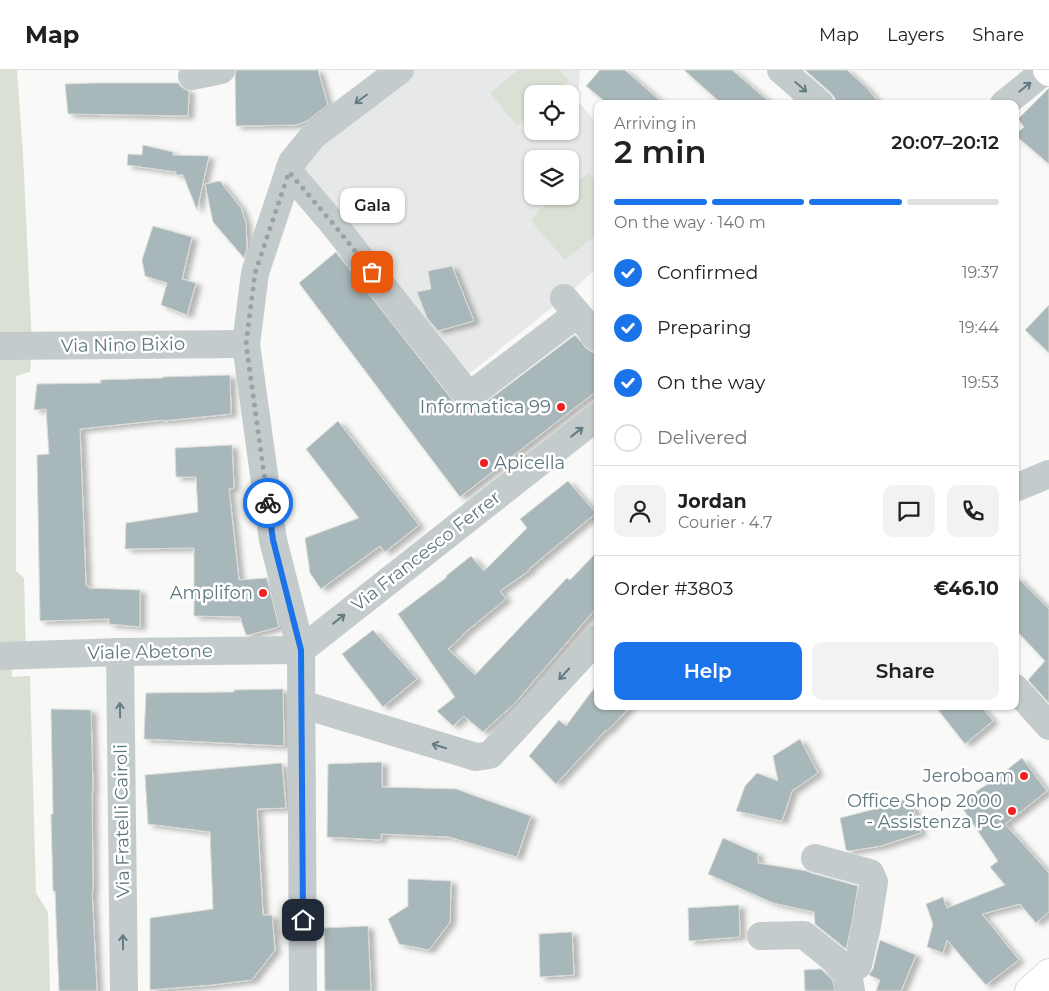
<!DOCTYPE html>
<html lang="en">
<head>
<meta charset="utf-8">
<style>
	:root { --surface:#fff; --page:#f2f2f2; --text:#202124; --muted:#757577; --line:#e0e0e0; --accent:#1a73e8 }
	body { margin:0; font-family:Montserrat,sans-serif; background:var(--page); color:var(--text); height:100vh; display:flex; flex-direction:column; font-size:19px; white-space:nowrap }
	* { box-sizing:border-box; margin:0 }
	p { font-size:16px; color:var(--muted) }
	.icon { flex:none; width:28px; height:28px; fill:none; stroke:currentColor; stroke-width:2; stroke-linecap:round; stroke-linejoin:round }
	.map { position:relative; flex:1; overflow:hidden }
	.panel { position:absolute; left:594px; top:30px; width:425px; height:610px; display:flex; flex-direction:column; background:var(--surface); border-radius:10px; box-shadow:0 1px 4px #0004 }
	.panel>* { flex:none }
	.buttons { position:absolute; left:524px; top:15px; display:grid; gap:10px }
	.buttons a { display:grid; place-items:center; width:55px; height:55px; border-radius:10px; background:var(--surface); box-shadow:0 1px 4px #0004; font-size:25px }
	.pin { position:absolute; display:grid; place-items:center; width:42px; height:42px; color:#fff; margin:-21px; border-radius:10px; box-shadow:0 2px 8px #0006 }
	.courier { position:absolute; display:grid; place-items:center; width:50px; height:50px; margin:-25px; border:4px solid #1a73e8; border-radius:50%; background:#fff; color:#222; box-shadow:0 1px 6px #0007 }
	.bubble { position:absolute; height:35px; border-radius:10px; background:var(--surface); box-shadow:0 1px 4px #0004; font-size:16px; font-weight:600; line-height:35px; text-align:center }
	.headline em { font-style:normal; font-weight:600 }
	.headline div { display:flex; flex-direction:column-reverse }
	.headline { display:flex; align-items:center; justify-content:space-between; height:85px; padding:0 20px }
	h1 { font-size:32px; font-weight:600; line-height:38px }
	.bar { display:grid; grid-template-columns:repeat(4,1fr); gap:8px 5px; align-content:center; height:60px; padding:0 20px }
	.bar i { height:6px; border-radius:4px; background:var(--line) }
	.bar .active { background:var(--accent) }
	.bar p { grid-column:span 4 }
	.line { display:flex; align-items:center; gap:12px; padding:0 20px; border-top:1px solid var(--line) }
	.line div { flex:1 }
	.round { display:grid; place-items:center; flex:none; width:52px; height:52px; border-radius:10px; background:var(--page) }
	ol { padding:0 20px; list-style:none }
	li { display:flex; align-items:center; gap:15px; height:55px }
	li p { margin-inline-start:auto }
	li .icon { padding:5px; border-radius:50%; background:var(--accent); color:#fff; stroke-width:4 }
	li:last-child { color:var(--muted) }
	li i { width:28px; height:28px; border:2px solid var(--line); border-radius:50% }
	.button { display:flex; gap:10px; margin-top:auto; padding:10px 20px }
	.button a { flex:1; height:58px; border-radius:10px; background:var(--accent); color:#fff; font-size:20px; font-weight:600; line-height:58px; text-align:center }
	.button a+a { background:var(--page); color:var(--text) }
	header { display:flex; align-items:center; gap:30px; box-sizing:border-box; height:70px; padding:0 25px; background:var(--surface); border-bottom:1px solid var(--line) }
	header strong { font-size:24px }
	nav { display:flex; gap:28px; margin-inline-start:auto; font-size:18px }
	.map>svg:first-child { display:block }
	.built { fill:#e7e9e8; fill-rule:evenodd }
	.green { fill:#dbe0d5 }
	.building { fill:#a8b7b9; stroke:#dbdbd9; filter:url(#shadow) }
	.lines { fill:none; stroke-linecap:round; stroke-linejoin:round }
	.major-casing { stroke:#b5bdbf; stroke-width:29 }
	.minor { stroke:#c4cbcd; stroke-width:28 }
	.major { stroke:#fff; stroke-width:28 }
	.oneway { stroke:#637c82 }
	.done { stroke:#94a5a8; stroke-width:5; stroke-dasharray:0 9 }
	.route { stroke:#1a73e8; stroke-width:6 }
	.poi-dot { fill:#f21e1f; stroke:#fff; stroke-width:2 }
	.labels { text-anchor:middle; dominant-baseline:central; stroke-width:5; stroke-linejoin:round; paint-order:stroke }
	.street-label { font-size:18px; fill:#5e787e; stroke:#fff }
	.poi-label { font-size:18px; fill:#5e787e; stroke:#fff; text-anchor:end }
</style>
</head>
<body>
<header>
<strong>Map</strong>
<nav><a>Map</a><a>Layers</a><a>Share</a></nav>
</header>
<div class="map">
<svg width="1049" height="921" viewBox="0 0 1049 921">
	<defs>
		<filter id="shadow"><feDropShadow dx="5.5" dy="3" stdDeviation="2.5" flood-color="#0004"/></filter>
	</defs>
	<rect width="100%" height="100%" fill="#f9f9f7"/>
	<path class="built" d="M400 0H580L578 31 597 54V198L564 228 465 307 292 92ZM532 24H570V61H532ZM532 89H570V126H532Z"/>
	<g class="green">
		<path d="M0 0H17L23 83 32 276 30 302 16 306V501L24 508 26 585 11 586 12 607 30 606 36 823 48 842 50 921H0Z"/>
		<path d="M518 0H560L569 11 555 24H532V42L517 56 490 23Z"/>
		<path d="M589 103 597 113V164L565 190 531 151 539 140 558 126H570V117Z"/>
	</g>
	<g class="building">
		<path d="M236 0H318L328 35 307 51 296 55 236 56 235 6Z"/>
		<path d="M600 0H625L664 34H608L586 16Z"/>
		<path d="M684 0H732L772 34H722Z"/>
		<path d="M805 0H847L867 18 880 34H836L835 28 830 22Z"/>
		<path d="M94 13H178L181 17 189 21 188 46 68 44 65 14Z"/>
		<path d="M1049 18V94L1015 65 1024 57 1018 49Z"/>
		<path d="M143 75 173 82V85L209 86 197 140 183 105H176V102L127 95 128 84 142 85Z"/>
		<path d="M220 111 241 138 246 153 247 179 244 188 213 152 205 114Z"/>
		<path d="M153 156 192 167 182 209 196 213 187 245 161 235 167 213 145 206 142 190Z"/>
		<path d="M336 182 457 336 465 341 468 344 478 338 575 265 586 278 592 282 598 283V320L460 427 299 213Z"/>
		<path d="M452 196 474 251 438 261 427 248 417 222 431 219 428 201Z"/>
		<path d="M1049 235V283L1025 260Z"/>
		<path d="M230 305 231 344 163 351V350L80 359 86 516H89V518L140 520V557L109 554V549L40 551 37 385 49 384 46 339 34 340 37 314 101 313 100 310 163 308V307Z"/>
		<path d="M338 351 419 455 385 482 380 476 321 519 310 503 305 468 359 448 306 379Z"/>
		<path d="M232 375 234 418 229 419 239 510 267 508 279 557 249 565H246L240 547 194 546V478L125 479 126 453 198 442 196 407H176L175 378Z"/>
		<path d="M568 411 596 443 529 499 530 500 500 521 506 529 462 565 463 566 448 579 475 605 567 508 570 510 598 481V536L515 633 483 662 464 646 453 656 437 641 455 627 398 544 447 507 446 506 471 486 484 501 527 458 520 449Z"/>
		<path d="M1015 505 1049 539V633L1028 610 1045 591 1015 559Z"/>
		<path d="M373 560 417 609 383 637 342 584Z"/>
		<path d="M598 613V636H631L607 661 606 660 556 714 529 686 559 650 566 656Z"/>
		<path d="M283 619 284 676 144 669 146 623 234 622V620Z"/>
		<path d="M935 636H981L993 651 965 674Z"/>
		<path d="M51 639 91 640 93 721H92L93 820H92L97 921H59L55 821H53L51 744H53Z"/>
		<path d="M800 669 818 703 792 721 782 751 736 741 745 716 757 703 778 711 773 686Z"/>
		<path d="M1022 688 1047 721 1005 754 1049 803V842L1036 853 1020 834 982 844 1019 890 986 915 947 870 943 883 927 877 933 854 926 834 943 827 947 838 1005 815 990 797 998 791 959 733 995 709Z"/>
		<path d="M382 692V717L456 719 531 746 517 787 449 767 381 764V770L327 767 328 694Z"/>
		<path d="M282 693 286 738 257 739 263 845H272L275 880 252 910 212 915 150 920V848L213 839 210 762 148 754 145 705Z"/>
		<path d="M910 728 921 763 881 776 850 781 846 780 840 748 875 739Z"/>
		<path d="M723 768 759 784 757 787 758 788V793L807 801 811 803 858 816 852 853 846 879 815 854 814 842 773 833 708 804Z"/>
		<path d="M408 809 451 811 450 852 429 880 399 874 388 849 408 836Z"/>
		<path d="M739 835 740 867 689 871 688 838Z"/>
		<path d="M368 856 371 921H325L324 858Z"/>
		<path d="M572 862 574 905 540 907 539 864Z"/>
		<path d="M880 870 916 885 901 921H876L880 910 869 905 873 899Z"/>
		<path d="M821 899 833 911 835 921H805L804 900Z"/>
	</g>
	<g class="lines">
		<defs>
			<g id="major">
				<path d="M1047 0 1049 2"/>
				<path d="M1029 921 1049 903"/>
			</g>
		</defs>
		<use href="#major" class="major-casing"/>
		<g class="minor">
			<path d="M781 0 820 34"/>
			<path d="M192 6 221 0"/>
			<path d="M1004 34 1046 0"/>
			<path d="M289 102 335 156 469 326 577 244"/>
			<path d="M564 228 598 268"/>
			<path d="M0 276 246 274"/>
			<path d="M1015 418 1049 404"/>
			<path d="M301 580 598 346"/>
			<path d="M120 582 124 921"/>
			<path d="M0 586 120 582 301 580"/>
			<path d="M1015 618 1049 656"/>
			<path d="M301 634 476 687 490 685 598 568"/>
			<path d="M815 788 870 803 874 812 867 856 858 895 848 903"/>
			<path d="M761 866 804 865 835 890 848 903 851 921"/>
			<path d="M303 921 301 580 273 470 246 274 255 203 292 92 314 65 400 0"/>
		</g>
		<use href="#major" class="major"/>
	</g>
	<defs><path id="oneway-shaft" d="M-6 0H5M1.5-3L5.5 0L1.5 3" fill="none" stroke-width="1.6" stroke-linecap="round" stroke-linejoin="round" transform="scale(1.25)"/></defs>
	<g class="oneway">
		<use href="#oneway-shaft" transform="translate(801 17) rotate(41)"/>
		<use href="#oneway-shaft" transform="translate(1025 17) rotate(-39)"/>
		<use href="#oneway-shaft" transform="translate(361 29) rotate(143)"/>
		<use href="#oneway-shaft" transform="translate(577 362) rotate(-38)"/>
		<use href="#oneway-shaft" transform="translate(339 549) rotate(-38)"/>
		<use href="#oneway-shaft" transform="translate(564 604) rotate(133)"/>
		<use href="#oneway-shaft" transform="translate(120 640) rotate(-91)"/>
		<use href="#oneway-shaft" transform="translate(439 676) rotate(-163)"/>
		<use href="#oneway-shaft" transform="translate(123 872) rotate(-91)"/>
	</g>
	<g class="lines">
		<path class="done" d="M268 433 246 274 255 203 289 102 335 156 372 202"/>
		<path class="route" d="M268 433 273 470 301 580 303 850"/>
	</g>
	<g class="poi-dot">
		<circle cx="561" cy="337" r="5"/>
		<circle cx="484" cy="393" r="5"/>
		<circle cx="263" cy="523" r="5"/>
		<circle cx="1024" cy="706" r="5"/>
		<circle cx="1012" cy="741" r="5"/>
	</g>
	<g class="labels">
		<g class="street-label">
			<text transform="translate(123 275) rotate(-1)">Via Nino Bixio</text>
			<text transform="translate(426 481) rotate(-38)">Via Francesco Ferrer</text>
			<text transform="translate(150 582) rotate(-1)">Viale Abetone</text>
			<text transform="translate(122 751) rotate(-91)">Via Fratelli Cairoli</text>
		</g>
		<g class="poi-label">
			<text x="551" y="337">Informatica 99</text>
			<text x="494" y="393" text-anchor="start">Apicella</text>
			<text x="253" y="523">Amplifon</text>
			<text x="1014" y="706">Jeroboam</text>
			<text x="1002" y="731">Office Shop 2000<tspan x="1002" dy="21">- Assistenza PC</tspan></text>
		</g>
	</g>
</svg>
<div class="buttons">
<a><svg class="icon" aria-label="locate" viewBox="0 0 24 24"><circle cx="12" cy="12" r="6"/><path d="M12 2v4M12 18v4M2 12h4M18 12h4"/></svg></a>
<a><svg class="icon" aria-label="layers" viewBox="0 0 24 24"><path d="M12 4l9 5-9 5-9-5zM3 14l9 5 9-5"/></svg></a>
</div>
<div class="pin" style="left:372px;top:202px;background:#ea580c"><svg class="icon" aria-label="bag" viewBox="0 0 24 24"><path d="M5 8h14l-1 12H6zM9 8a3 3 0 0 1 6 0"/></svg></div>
<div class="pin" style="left:303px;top:850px;background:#1f2937"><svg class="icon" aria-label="home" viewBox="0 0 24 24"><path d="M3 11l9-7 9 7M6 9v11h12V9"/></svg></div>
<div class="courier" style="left:268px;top:433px"><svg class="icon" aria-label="bike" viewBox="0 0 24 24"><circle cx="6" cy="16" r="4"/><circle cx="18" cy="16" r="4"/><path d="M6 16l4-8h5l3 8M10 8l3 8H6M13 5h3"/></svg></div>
<div class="bubble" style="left:340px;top:118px;width:65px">Gala</div>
<section class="panel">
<div class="headline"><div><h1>2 min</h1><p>Arriving in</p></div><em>20:07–20:12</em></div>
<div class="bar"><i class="active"></i><i class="active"></i><i class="active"></i><i></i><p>On the way · 140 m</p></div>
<ol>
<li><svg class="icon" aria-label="check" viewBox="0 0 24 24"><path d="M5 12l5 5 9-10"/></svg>Confirmed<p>19:37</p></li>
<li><svg class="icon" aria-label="check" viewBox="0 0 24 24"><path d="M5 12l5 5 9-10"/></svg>Preparing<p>19:44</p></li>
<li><svg class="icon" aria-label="check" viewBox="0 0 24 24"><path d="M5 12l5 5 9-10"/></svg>On the way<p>19:53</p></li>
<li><i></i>Delivered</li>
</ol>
<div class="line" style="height:90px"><a class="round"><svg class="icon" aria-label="person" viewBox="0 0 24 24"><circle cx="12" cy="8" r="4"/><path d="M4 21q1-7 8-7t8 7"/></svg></a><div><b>Jordan</b><p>Courier · 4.7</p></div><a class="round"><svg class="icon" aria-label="chat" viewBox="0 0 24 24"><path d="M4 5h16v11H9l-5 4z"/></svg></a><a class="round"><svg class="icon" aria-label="phone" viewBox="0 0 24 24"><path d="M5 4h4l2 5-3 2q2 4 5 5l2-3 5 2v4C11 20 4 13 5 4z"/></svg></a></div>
<div class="line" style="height:65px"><div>Order #3803</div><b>€46.10</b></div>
<div class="button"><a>Help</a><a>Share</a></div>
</section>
</div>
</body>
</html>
